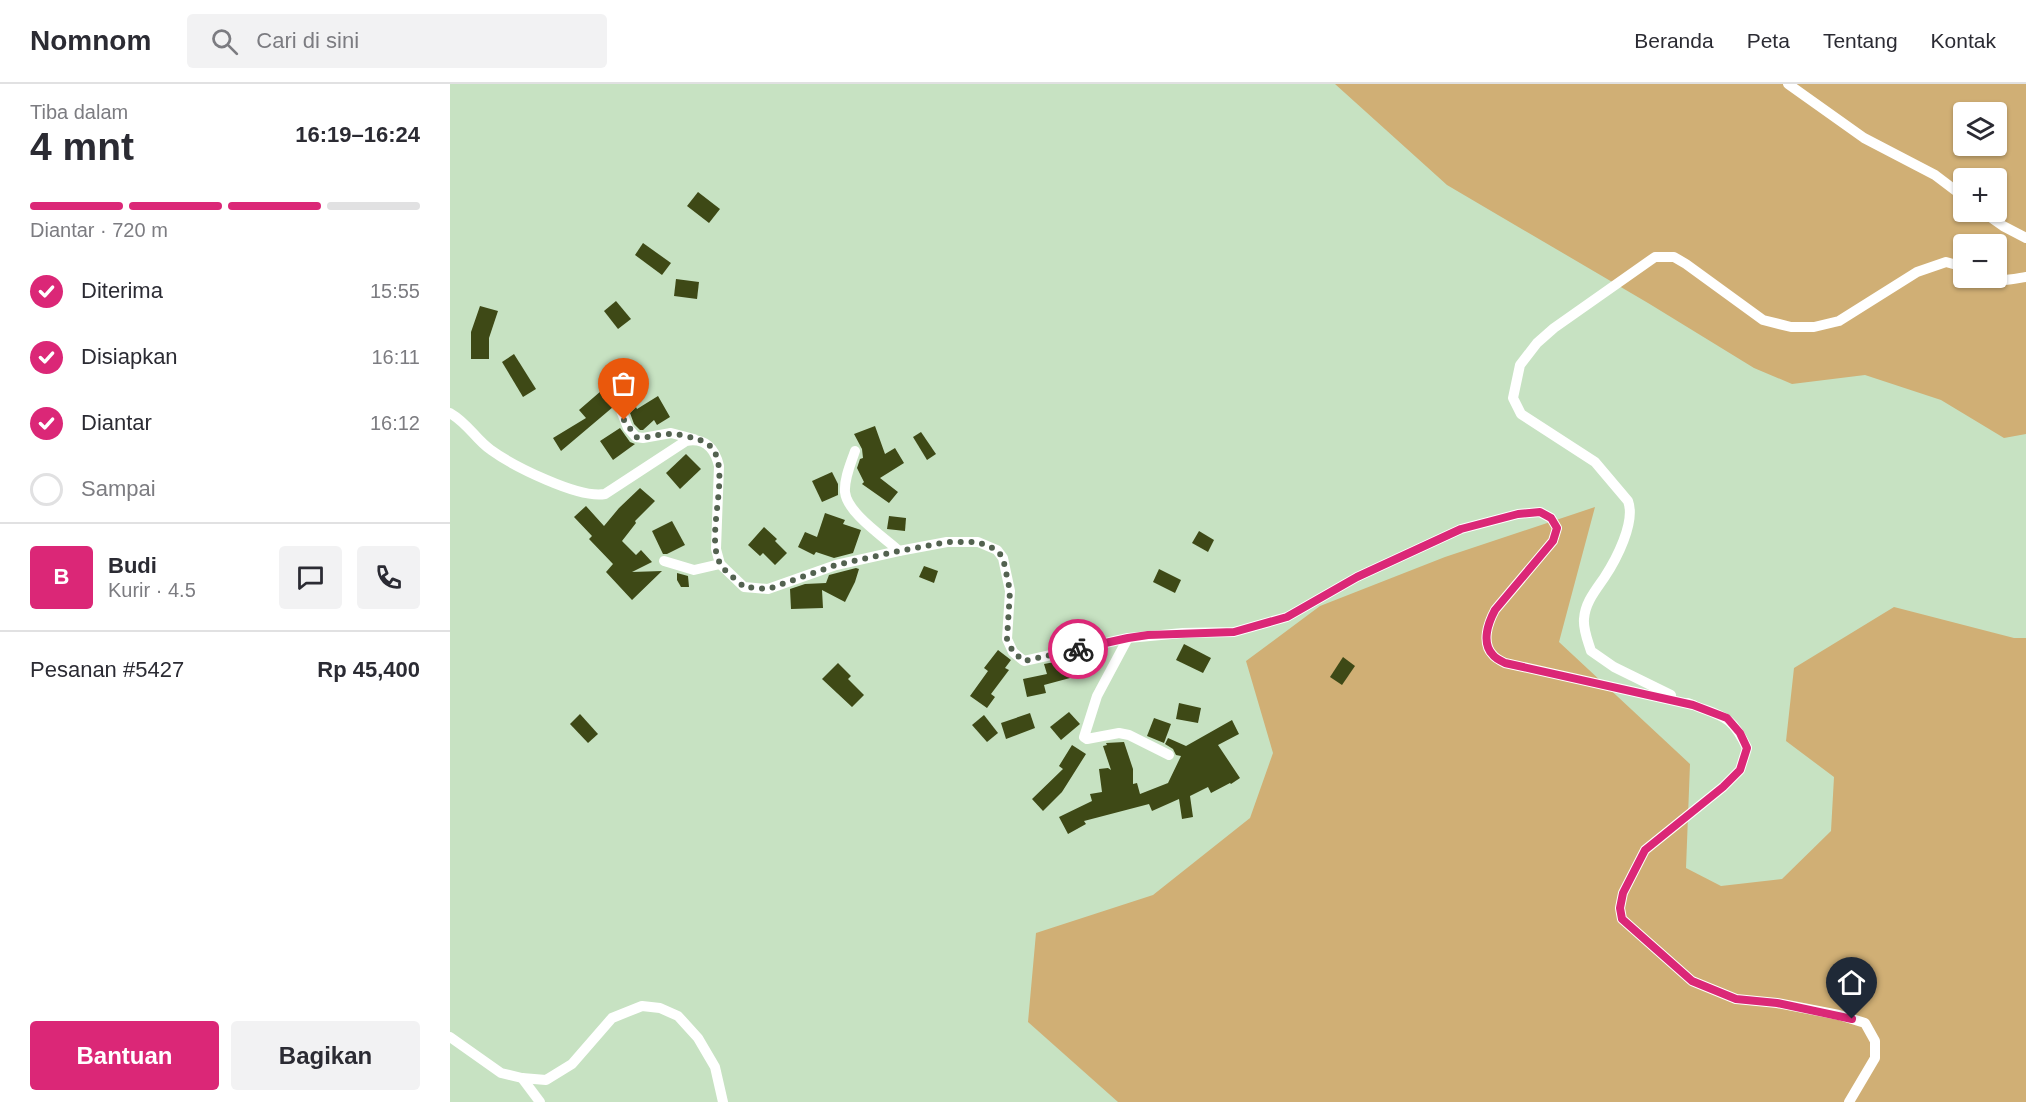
<!DOCTYPE html>
<html lang="id">
<head>
<meta charset="utf-8">
<style>
	:root { --surface:#fff; --page:#f2f2f3; --text:#2b2b33; --muted:#7c7c81; --line:#e1e1e2; --accent:#db2777 }
	body { margin:0; font-family:Arial,sans-serif; background:var(--page); color:var(--text); height:100vh; display:flex; flex-direction:column; font-size:22px; white-space:nowrap }
	* { box-sizing:border-box; margin:0 }
	p { font-size:20px; color:var(--muted) }
	.icon { flex:none; width:33px; height:33px; fill:none; stroke:currentColor; stroke-width:2; stroke-linecap:round; stroke-linejoin:round }
	.map { position:relative; flex:1; overflow:hidden }
	.sheet { display:flex; flex-direction:column; background:var(--surface); width:450px }
	.sheet>* { flex:none }
	.tools { position:absolute; left:1503px; top:18px; display:grid; gap:12px }
	.tools a { display:grid; place-items:center; width:54px; height:54px; border-radius:6px; background:var(--surface); box-shadow:0 2px 4px #0004; font-size:30px }
	.pin { position:absolute; display:grid; place-items:center; width:51px; height:51px; color:#fff; margin:-62px -26px; border-radius:50% 50% 50% 0; rotate:-45deg; box-shadow:0 0 6px #0007 }
	.pin .icon { rotate:45deg }
	.courier { position:absolute; display:grid; place-items:center; width:60px; height:60px; margin:-30px; border:4px solid #db2777; border-radius:50%; background:#fff; color:#222; box-shadow:0 2px 8px #0007 }
	.headline em { font-style:normal; font-weight:700 }
	.headline div { display:flex; flex-direction:column-reverse }
	.headline { display:flex; align-items:center; justify-content:space-between; height:102px; padding:0 30px }
	h1 { font-size:39px; font-weight:700; line-height:45px }
	.bar { display:grid; grid-template-columns:repeat(4,1fr); gap:9px 6px; align-content:center; height:72px; padding:0 30px }
	.bar i { height:8px; border-radius:4px; background:var(--line) }
	.bar .active { background:var(--accent) }
	.bar p { grid-column:span 4 }
	.line { display:flex; align-items:center; gap:15px; padding:0 30px; border-top:2px solid var(--line) }
	.line div { flex:1 }
	.round { display:grid; place-items:center; flex:none; width:63px; height:63px; border-radius:6px; background:var(--page) }
	ol { padding:0 30px; list-style:none }
	li { display:flex; align-items:center; gap:18px; height:66px }
	li p { margin-inline-start:auto }
	li .icon { padding:6px; border-radius:50%; background:var(--accent); color:#fff; stroke-width:4 }
	li:last-child { color:var(--muted) }
	li i { width:33px; height:33px; border:3px solid var(--line); border-radius:50% }
	.primary-button { display:flex; gap:12px; margin-top:auto; padding:12px 30px }
	.primary-button a { flex:1; height:69px; border-radius:6px; background:var(--accent); color:#fff; font-size:24px; font-weight:700; line-height:69px; text-align:center }
	.primary-button a+a { background:var(--page); color:var(--text) }
	header { display:flex; align-items:center; gap:36px; box-sizing:border-box; height:84px; padding:0 30px; background:var(--surface); border-bottom:2px solid var(--line) }
	header strong { font-size:28px }
	nav { display:flex; gap:33px; margin-inline-start:auto; font-size:21px }
	.search { width:420px; height:54px; background:var(--page); display:flex; align-items:center; gap:15px; box-sizing:border-box; padding:0 21px; border-radius:6px; color:var(--muted); font-size:22px }
	main { display:flex; flex:1; min-height:0 }
	.map>svg:first-child { display:block }
	.green { fill:#d0af75; fill-rule:evenodd }
	.building { fill:#3e4916 }
	.lines { fill:none; stroke-linecap:round; stroke-linejoin:round }
	.minor { stroke:#fff; stroke-width:10 }
	.done { stroke:#536250; stroke-width:6; stroke-dasharray:0 10.8 }
	.route { stroke:#db2777; stroke-width:8 }
</style>
</head>
<body>
<header>
<strong>Nomnom</strong>
<div class="search"><svg class="icon" aria-label="search" viewBox="0 0 24 24"><circle cx="10" cy="10" r="6"/><path d="M15 15l6 6"/></svg>Cari di sini</div>
<nav><a>Beranda</a><a>Peta</a><a>Tentang</a><a>Kontak</a></nav>
</header>
<main>
<section class="sheet">
<div class="headline"><div><h1>4 mnt</h1><p>Tiba dalam</p></div><em>16:19–16:24</em></div>
<div class="bar"><i class="active"></i><i class="active"></i><i class="active"></i><i></i><p>Diantar · 720 m</p></div>
<ol>
<li><svg class="icon" aria-label="check" viewBox="0 0 24 24"><path d="M5 12l5 5 9-10"/></svg>Diterima<p>15:55</p></li>
<li><svg class="icon" aria-label="check" viewBox="0 0 24 24"><path d="M5 12l5 5 9-10"/></svg>Disiapkan<p>16:11</p></li>
<li><svg class="icon" aria-label="check" viewBox="0 0 24 24"><path d="M5 12l5 5 9-10"/></svg>Diantar<p>16:12</p></li>
<li><i></i>Sampai</li>
</ol>
<div class="line" style="height:108px"><b class="round" style="background:var(--accent);color:#fff">B</b><div><b>Budi</b><p>Kurir · 4.5</p></div><a class="round"><svg class="icon" aria-label="chat" viewBox="0 0 24 24"><path d="M4 5h16v11H9l-5 4z"/></svg></a><a class="round"><svg class="icon" aria-label="phone" viewBox="0 0 24 24"><path d="M5 4h4l2 5-3 2q2 4 5 5l2-3 5 2v4C11 20 4 13 5 4z"/></svg></a></div>
<div class="line" style="height:78px"><div>Pesanan #5427</div><b>Rp 45,400</b></div>
<div class="primary-button"><a>Bantuan</a><a>Bagikan</a></div>
</section>
<div class="map">
<svg width="1576" height="1018" viewBox="0 0 1576 1018">
	<rect width="100%" height="100%" fill="#c7e2c2"/>
	<g class="green">
		<path d="M885 0H1576V350L1554 354 1491 316 1415 291 1342 300 1304 284 1198 219 997 101ZM1514 28H1546V62H1514ZM1514 94H1546V128H1514ZM1514 160H1546V194H1514Z"/>
		<path d="M1145 423 1109 558 1240 680 1236 784 1271 802 1332 795 1381 747 1384 693 1336 657 1344 584 1444 523 1564 554H1576V1018H668L578 938 586 849 703 811 800 734 823 669 796 577 870 522 995 473Z"/>
	</g>
	<g class="building">
		<path d="M248 108 270 125 259 139 237 122Z"/>
		<path d="M193 159 221 179 212 191 185 171Z"/>
		<path d="M226 195 249 198 247 215 224 212Z"/>
		<path d="M166 217 181 235 168 245 154 227Z"/>
		<path d="M30 222 48 227 39 254V275H21V248Z"/>
		<path d="M64 270 86 305 73 313 52 278Z"/>
		<path d="M151 307 163 321V323L111 367 103 354 136 334 129 326Z"/>
		<path d="M208 312 220 333 207 341 204 336 193 346H190L184 340 180 329 186 323 187 325Z"/>
		<path d="M425 342 435 370 445 364 454 379 430 394 448 408 439 419 412 400 414 398 407 384 410 375 413 374 412 365 404 350Z"/>
		<path d="M170 344 180 358 185 360 163 376 150 357Z"/>
		<path d="M471 348 486 370 477 376 463 353Z"/>
		<path d="M236 370 251 385 230 405 216 389Z"/>
		<path d="M382 388 388 400V411L372 418 362 397Z"/>
		<path d="M190 404 205 417 185 437 186 439 172 457 186 471 191 466 202 478 182 488 212 487 182 516 156 488 163 480 139 455 142 452 124 433 136 422 154 442 169 424Z"/>
		<path d="M375 429 395 436 393 440 411 446 403 469 384 474 366 468 364 471 348 463 355 448 367 453Z"/>
		<path d="M439 432 456 434 455 447 437 445Z"/>
		<path d="M222 437 235 461 217 470H213L202 447Z"/>
		<path d="M314 443 327 455 325 457 337 469 325 481 313 469 310 472 298 461Z"/>
		<path d="M749 447 764 456 758 468 742 459Z"/>
		<path d="M474 482 488 487 484 499 469 493Z"/>
		<path d="M406 484 409 485 405 498 395 518 372 506 373 524 341 525 340 505 355 500 376 499 379 491Z"/>
		<path d="M709 485 731 496 725 509 703 498Z"/>
		<path d="M227 489 238 492 239 503H231L227 496Z"/>
		<path d="M734 560 761 574 753 589 726 576Z"/>
		<path d="M548 566 561 576 555 584 559 586 541 610 545 613 537 624 520 612 538 587 534 584Z"/>
		<path d="M893 573 905 582 892 601 880 593Z"/>
		<path d="M615 576 620 594 594 601 596 609 577 613 573 595 597 590 594 580Z"/>
		<path d="M388 579 401 592 398 595 414 611 402 623 372 595Z"/>
		<path d="M729 619 751 624 748 639 726 635Z"/>
		<path d="M619 628 630 640 611 656 600 643Z"/>
		<path d="M580 629 585 644 556 655 551 639Z"/>
		<path d="M130 630 148 650 138 659 120 640Z"/>
		<path d="M534 631 548 649 537 658 522 641Z"/>
		<path d="M704 634 721 640 714 659 697 652Z"/>
		<path d="M782 636 789 650 768 661 790 694 781 700 780 699 761 709 758 703 740 712 743 733 732 735 729 715 702 727 699 720 634 737 636 740 618 750 609 733 642 717 640 710 652 708 649 685 658 684 661 686 653 662 657 661 656 659 674 658 683 685V700L687 699 690 710 718 699 731 672 726 671 723 665 715 660 718 654 736 662Z"/>
		<path d="M622 661 636 670 612 708 593 727 582 715 613 685 609 682Z"/>
	</g>
	<g class="lines">
		<g class="minor">
			<path d="M1338 0 1414 54 1485 91 1514 113"/>
			<path d="M1533 128 1553 142 1576 154"/>
			<path d="M1534 194C1546 199 1563 195 1576 193"/>
			<path d="M170 324 178 344 186 353 193 354 221 349 244 355"/>
			<path d="M0 329C19 340 25 355 41 366 63 382 129 415 155 410L236 357C255 353 265 365 269 382L266 465 270 480 294 503 318 505 386 481 449 467 497 458H528L547 466 553 474 560 507 557 555 563 568 574 577 678 554 733 549 784 548 837 533 907 493 1011 445 1068 430 1090 428 1101 434 1107 444 1103 457 1045 526C1038 539 1031 559 1043 571 1045 574 1051 577 1055 579L1243 621"/>
			<path d="M405 367C401 379 394 394 395 408 397 429 434 453 449 467"/>
			<path d="M214 477 244 486 270 480"/>
			<path d="M678 554 647 612 634 653 637 655 669 649 679 651 719 671"/>
			<path d="M1221 611 1164 583 1141 567C1138 557 1133 546 1134 535 1135 519 1145 507 1154 494 1166 476 1186 438 1178 417L1145 378 1071 330 1063 314 1070 281 1087 259 1104 244 1205 173H1224L1236 180 1313 236 1341 243H1364L1389 237 1467 188 1496 178 1514 183"/>
			<path d="M1238 619C1271 633 1280 628 1297 664L1290 686 1273 703 1195 766 1173 809 1170 824 1172 835 1242 897 1286 915 1327 919 1389 931 1415 939 1425 957V974L1399 1018"/>
			<path d="M0 953 51 989 72 994 96 996 122 980 162 934 192 922 210 924 228 932 248 954 265 983 273 1018"/>
			<path d="M72 994 90 1018"/>
		</g>
	</g>
	<g class="lines">
		<path class="done" d="M174 336 186 353C197 355 207 350 218 350 228 349 240 353 250 356 291 369 251 450 271 481 275 488 287 496 294 503L318 505 386 481 449 467 497 458H528L547 466 553 474 560 507 557 555 563 568 574 577 628 565"/>
		<path class="route" d="M628 565 678 554 698 551 784 548 837 533 907 493 1011 445 1068 430 1090 428 1101 434 1107 444 1103 457 1045 526C1038 539 1031 559 1043 571 1045 574 1051 577 1055 579L1243 621 1277 634 1290 649 1297 664 1290 686 1273 703 1195 766 1173 809 1170 824 1172 835 1242 897 1286 915 1327 919 1402 935"/>
	</g>
</svg>
<div class="tools">
<a><svg class="icon" aria-label="layers" viewBox="0 0 24 24"><path d="M12 4l9 5-9 5-9-5zM3 14l9 5 9-5"/></svg></a>
<a>+</a>
<a>−</a>
</div>
<div class="pin" style="left:174px;top:336px;background:#ea580c"><svg class="icon" aria-label="bag" viewBox="0 0 24 24"><path d="M5 8h14l-1 12H6zM9 8a3 3 0 0 1 6 0"/></svg></div>
<div class="pin" style="left:1402px;top:935px;background:#1f2937"><svg class="icon" aria-label="home" viewBox="0 0 24 24"><path d="M3 11l9-7 9 7M6 9v11h12V9"/></svg></div>
<div class="courier" style="left:628px;top:565px"><svg class="icon" aria-label="bike" viewBox="0 0 24 24"><circle cx="6" cy="16" r="4"/><circle cx="18" cy="16" r="4"/><path d="M6 16l4-8h5l3 8M10 8l3 8H6M13 5h3"/></svg></div>
</div>
</main>
</body>
</html>
